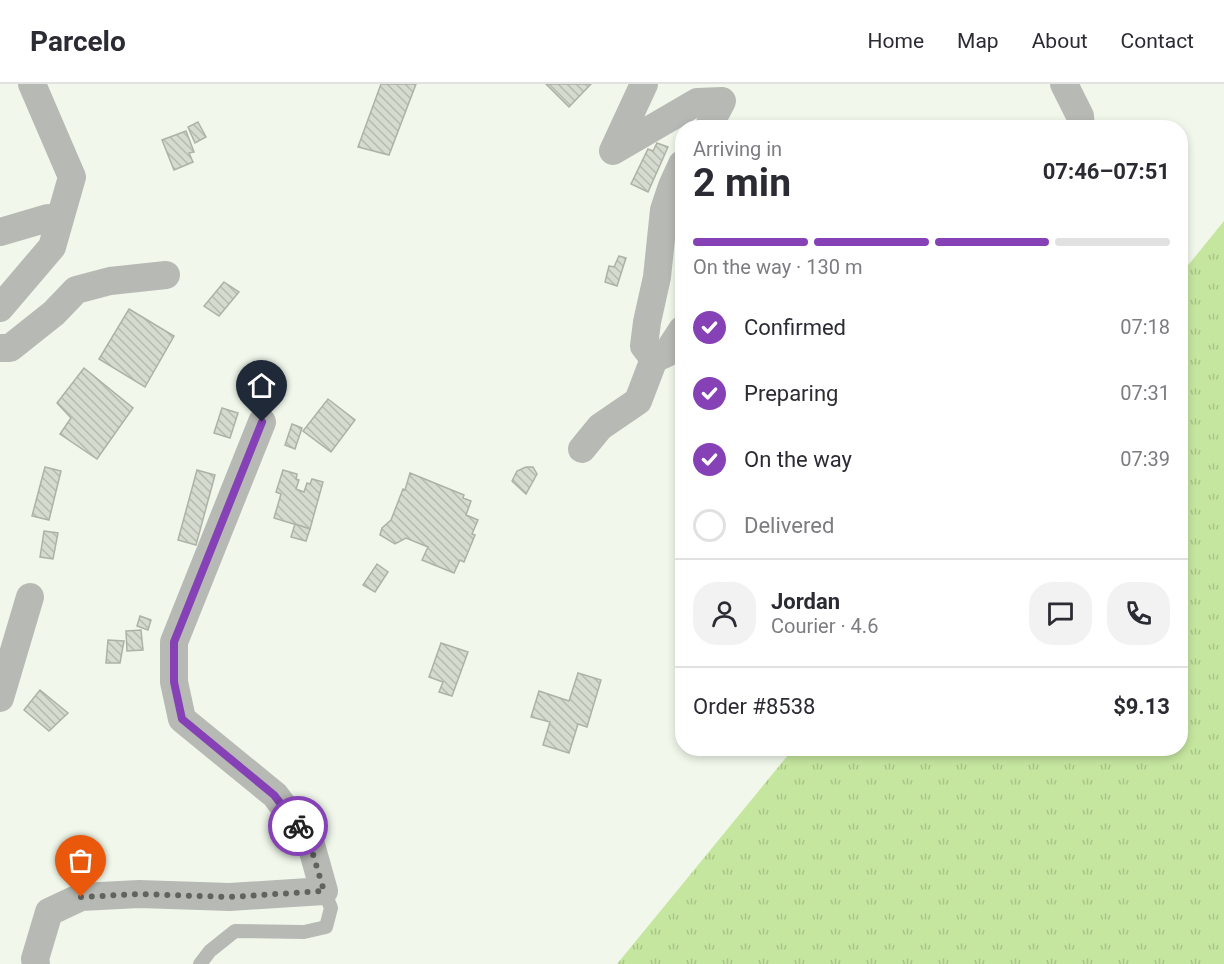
<!DOCTYPE html>
<html lang="en">
<head>
<meta charset="utf-8">
<style>
	:root { --surface:#fff; --page:#f2f2f3; --text:#2b2b33; --muted:#7c7c81; --line:#e1e1e2; --accent:#8541b5 }
	body { margin:0; font-family:Roboto,sans-serif; background:var(--page); color:var(--text); height:100vh; display:flex; flex-direction:column; font-size:22px; white-space:nowrap }
	* { box-sizing:border-box; margin:0 }
	p { font-size:20px; color:var(--muted) }
	.icon { flex:none; width:33px; height:33px; fill:none; stroke:currentColor; stroke-width:2; stroke-linecap:round; stroke-linejoin:round }
	.map { position:relative; flex:1; overflow:hidden }
	.drawer { position:absolute; left:675px; top:36px; width:513px; height:636px; display:flex; flex-direction:column; background:var(--surface); border-radius:24px; box-shadow:0 3px 9px #0003 }
	.drawer>* { flex:none }
	.pin { position:absolute; display:grid; place-items:center; width:51px; height:51px; color:#fff; margin:-62px -26px; border-radius:50% 50% 50% 0; rotate:-45deg; box-shadow:0 0 6px #0007 }
	.pin .icon { rotate:45deg }
	.courier { position:absolute; display:grid; place-items:center; width:60px; height:60px; margin:-30px; border:4px solid #8541b5; border-radius:50%; background:#fff; color:#222; box-shadow:0 2px 8px #0007 }
	.headline em { font-style:normal; font-weight:700 }
	.headline div { display:flex; flex-direction:column-reverse }
	.headline { display:flex; align-items:center; justify-content:space-between; height:102px; padding:0 18px }
	h1 { font-size:39px; font-weight:700; line-height:45px }
	.bar { display:grid; grid-template-columns:repeat(4,1fr); gap:9px 6px; align-content:center; height:72px; padding:0 18px }
	.bar i { height:8px; border-radius:4px; background:var(--line) }
	.bar .selected { background:var(--accent) }
	.bar p { grid-column:span 4 }
	.line { display:flex; align-items:center; gap:15px; padding:0 18px; border-top:2px solid var(--line) }
	.line div { flex:1 }
	.round { display:grid; place-items:center; flex:none; width:63px; height:63px; border-radius:24px; background:var(--page) }
	ol { padding:0 18px; list-style:none }
	li { display:flex; align-items:center; gap:18px; height:66px }
	li p { margin-inline-start:auto }
	li .icon { padding:6px; border-radius:50%; background:var(--accent); color:#fff; stroke-width:4 }
	li:last-child { color:var(--muted) }
	li i { width:33px; height:33px; border:3px solid var(--line); border-radius:50% }
	header { display:flex; align-items:center; gap:36px; box-sizing:border-box; height:84px; padding:0 30px; background:var(--surface); border-bottom:2px solid var(--line) }
	header strong { font-size:28px }
	nav { display:flex; gap:33px; margin-inline-start:auto; font-size:21px }
	.map>svg:first-child { display:block }
	.grass { fill:url(#grass-tufts) }
	.building { fill:url(#building-back-hatch); stroke:#adb2a7; stroke-width:1.5 }
	.lines { fill:none; stroke-linecap:round; stroke-linejoin:round }
	.service { stroke:#b7bab4; stroke-width:14 }
	.minor { stroke:#b7bab4; stroke-width:28 }
	.done { stroke:#60645d; stroke-width:6; stroke-dasharray:0 10.8 }
	.route { stroke:#8541b5; stroke-width:8 }
</style>
</head>
<body>
<header>
<strong>Parcelo</strong>
<nav><a>Home</a><a>Map</a><a>About</a><a>Contact</a></nav>
</header>
<div class="map">
<svg width="1224" height="880" viewBox="0 0 1224 880">
	<defs>
		<pattern id="grass-tufts" width="24" height="20" patternUnits="userSpaceOnUse" patternTransform="scale(1.5)"><rect width="24" height="20" fill="#c5e69f"/><path d="M3 7l-1-3M5 7V3M7 7l1-3M15 17l-1-3M17 17v-4M19 17l1-3" fill="none" stroke="#a8c488"/></pattern>
		<pattern id="building-back-hatch" width="6" height="6" patternUnits="userSpaceOnUse" patternTransform="scale(1.5)"><rect width="6" height="6" fill="#d5dbce"/><path d="M-1 5l2 2M0 0l6 6M5-1l2 2" fill="none" stroke="#b6bbb0"/></pattern>
	</defs>
	<rect width="100%" height="100%" fill="#f1f8eb"/>
	<path class="grass" d="M1224 137V880H617L793 665 1180 664 1181 190Z"/>
	<g class="building">
		<path d="M381 0H416L389 71 358 63Z"/>
		<path d="M546 0H591L569 23Z"/>
		<path d="M198 38 206 53 195 59 188 43Z"/>
		<path d="M186 47 194 68 189 69 193 78 174 86 162 56Z"/>
		<path d="M657 59 668 63 648 108 631 100 648 65 653 67Z"/>
		<path d="M619 172 626 174 617 202 605 198 609 182 614 183Z"/>
		<path d="M224 198 239 208 219 232 204 222Z"/>
		<path d="M129 225 174 252 145 303 99 275Z"/>
		<path d="M84 284 133 324 97 375 60 350 71 334 57 319Z"/>
		<path d="M328 315 355 336 331 368 303 347Z"/>
		<path d="M222 324 238 329 230 354 214 349Z"/>
		<path d="M292 340 302 344 295 365 285 361Z"/>
		<path d="M45 383 61 387 49 436 32 432Z"/>
		<path d="M526 383H533L537 390 526 410 512 397 517 387Z"/>
		<path d="M197 386 215 391 196 461 178 456Z"/>
		<path d="M283 386 297 390 296 395 299 396 296 405 304 408 307 399 310 400 312 395 323 398 310 445 274 434 281 410 276 408Z"/>
		<path d="M410 389 464 411 463 414 471 417 466 431 478 436 472 450 475 451 464 478 460 476 454 489 422 476 428 463 406 454 395 460 380 451 382 444 391 436 403 405 405 406Z"/>
		<path d="M295 440 310 445 306 457 291 453Z"/>
		<path d="M44 447 58 449 53 475 40 473Z"/>
		<path d="M377 480 388 488 375 508 363 501Z"/>
		<path d="M140 532 151 536 148 546 137 542Z"/>
		<path d="M141 546 143 566 127 567 126 547Z"/>
		<path d="M108 556 124 557 120 579H106Z"/>
		<path d="M441 559 468 568 452 612 439 608 443 598 429 593Z"/>
		<path d="M578 589 601 596 587 643 578 640 569 669 543 661 550 638 531 633 539 607 569 617Z"/>
		<path d="M40 606 68 629 49 647 24 626Z"/>
	</g>
	<g class="lines">
		<path class="service" d="M200 880 210 867 235 847 304 848 326 843 331 824 324 807"/>
		<g class="minor">
			<path d="M644 0 613 67 697 18 722 17 708 44"/>
			<path d="M1064 0 1080 32 1081 44"/>
			<path d="M682 80 672 102 664 126 657 193 647 238 644 262 654 275 667 269 682 246"/>
			<path d="M0 148 48 134 58 138"/>
			<path d="M0 224 52 163 72 93 32 0"/>
			<path d="M0 264H10L54 229 76 206 110 197 166 191"/>
			<path d="M582 365 600 343 638 317 654 275"/>
			<path d="M0 614 30 513"/>
			<path d="M36 880 35 875 49 828 81 813 139 810 230 813 324 807 310 757 275 711 182 635 174 598V558L262 338"/>
		</g>
	</g>
	<g class="lines">
		<path class="done" d="M81 813 139 810 230 813 324 807 309 757 298 742"/>
		<path class="route" d="M262 338 174 558V598L182 635 274 711 298 742"/>
	</g>
</svg>
<div class="pin" style="left:81px;top:813px;background:#ea580c"><svg class="icon" aria-label="bag" viewBox="0 0 24 24"><path d="M5 8h14l-1 12H6zM9 8a3 3 0 0 1 6 0"/></svg></div>
<div class="pin" style="left:262px;top:338px;background:#1f2937"><svg class="icon" aria-label="home" viewBox="0 0 24 24"><path d="M3 11l9-7 9 7M6 9v11h12V9"/></svg></div>
<div class="courier" style="left:298px;top:742px"><svg class="icon" aria-label="bike" viewBox="0 0 24 24"><circle cx="6" cy="16" r="4"/><circle cx="18" cy="16" r="4"/><path d="M6 16l4-8h5l3 8M10 8l3 8H6M13 5h3"/></svg></div>
<section class="drawer">
<div class="headline"><div><h1>2 min</h1><p>Arriving in</p></div><em>07:46–07:51</em></div>
<div class="bar"><i class="selected"></i><i class="selected"></i><i class="selected"></i><i></i><p>On the way · 130 m</p></div>
<ol>
<li><svg class="icon" aria-label="check" viewBox="0 0 24 24"><path d="M5 12l5 5 9-10"/></svg>Confirmed<p>07:18</p></li>
<li><svg class="icon" aria-label="check" viewBox="0 0 24 24"><path d="M5 12l5 5 9-10"/></svg>Preparing<p>07:31</p></li>
<li><svg class="icon" aria-label="check" viewBox="0 0 24 24"><path d="M5 12l5 5 9-10"/></svg>On the way<p>07:39</p></li>
<li><i></i>Delivered</li>
</ol>
<div class="line" style="height:108px"><a class="round"><svg class="icon" aria-label="person" viewBox="0 0 24 24"><circle cx="12" cy="8" r="4"/><path d="M4 21q1-7 8-7t8 7"/></svg></a><div><b>Jordan</b><p>Courier · 4.6</p></div><a class="round"><svg class="icon" aria-label="chat" viewBox="0 0 24 24"><path d="M4 5h16v11H9l-5 4z"/></svg></a><a class="round"><svg class="icon" aria-label="phone" viewBox="0 0 24 24"><path d="M5 4h4l2 5-3 2q2 4 5 5l2-3 5 2v4C11 20 4 13 5 4z"/></svg></a></div>
<div class="line" style="height:78px"><div>Order #8538</div><b>$9.13</b></div>
</section>
</div>
</body>
</html>
